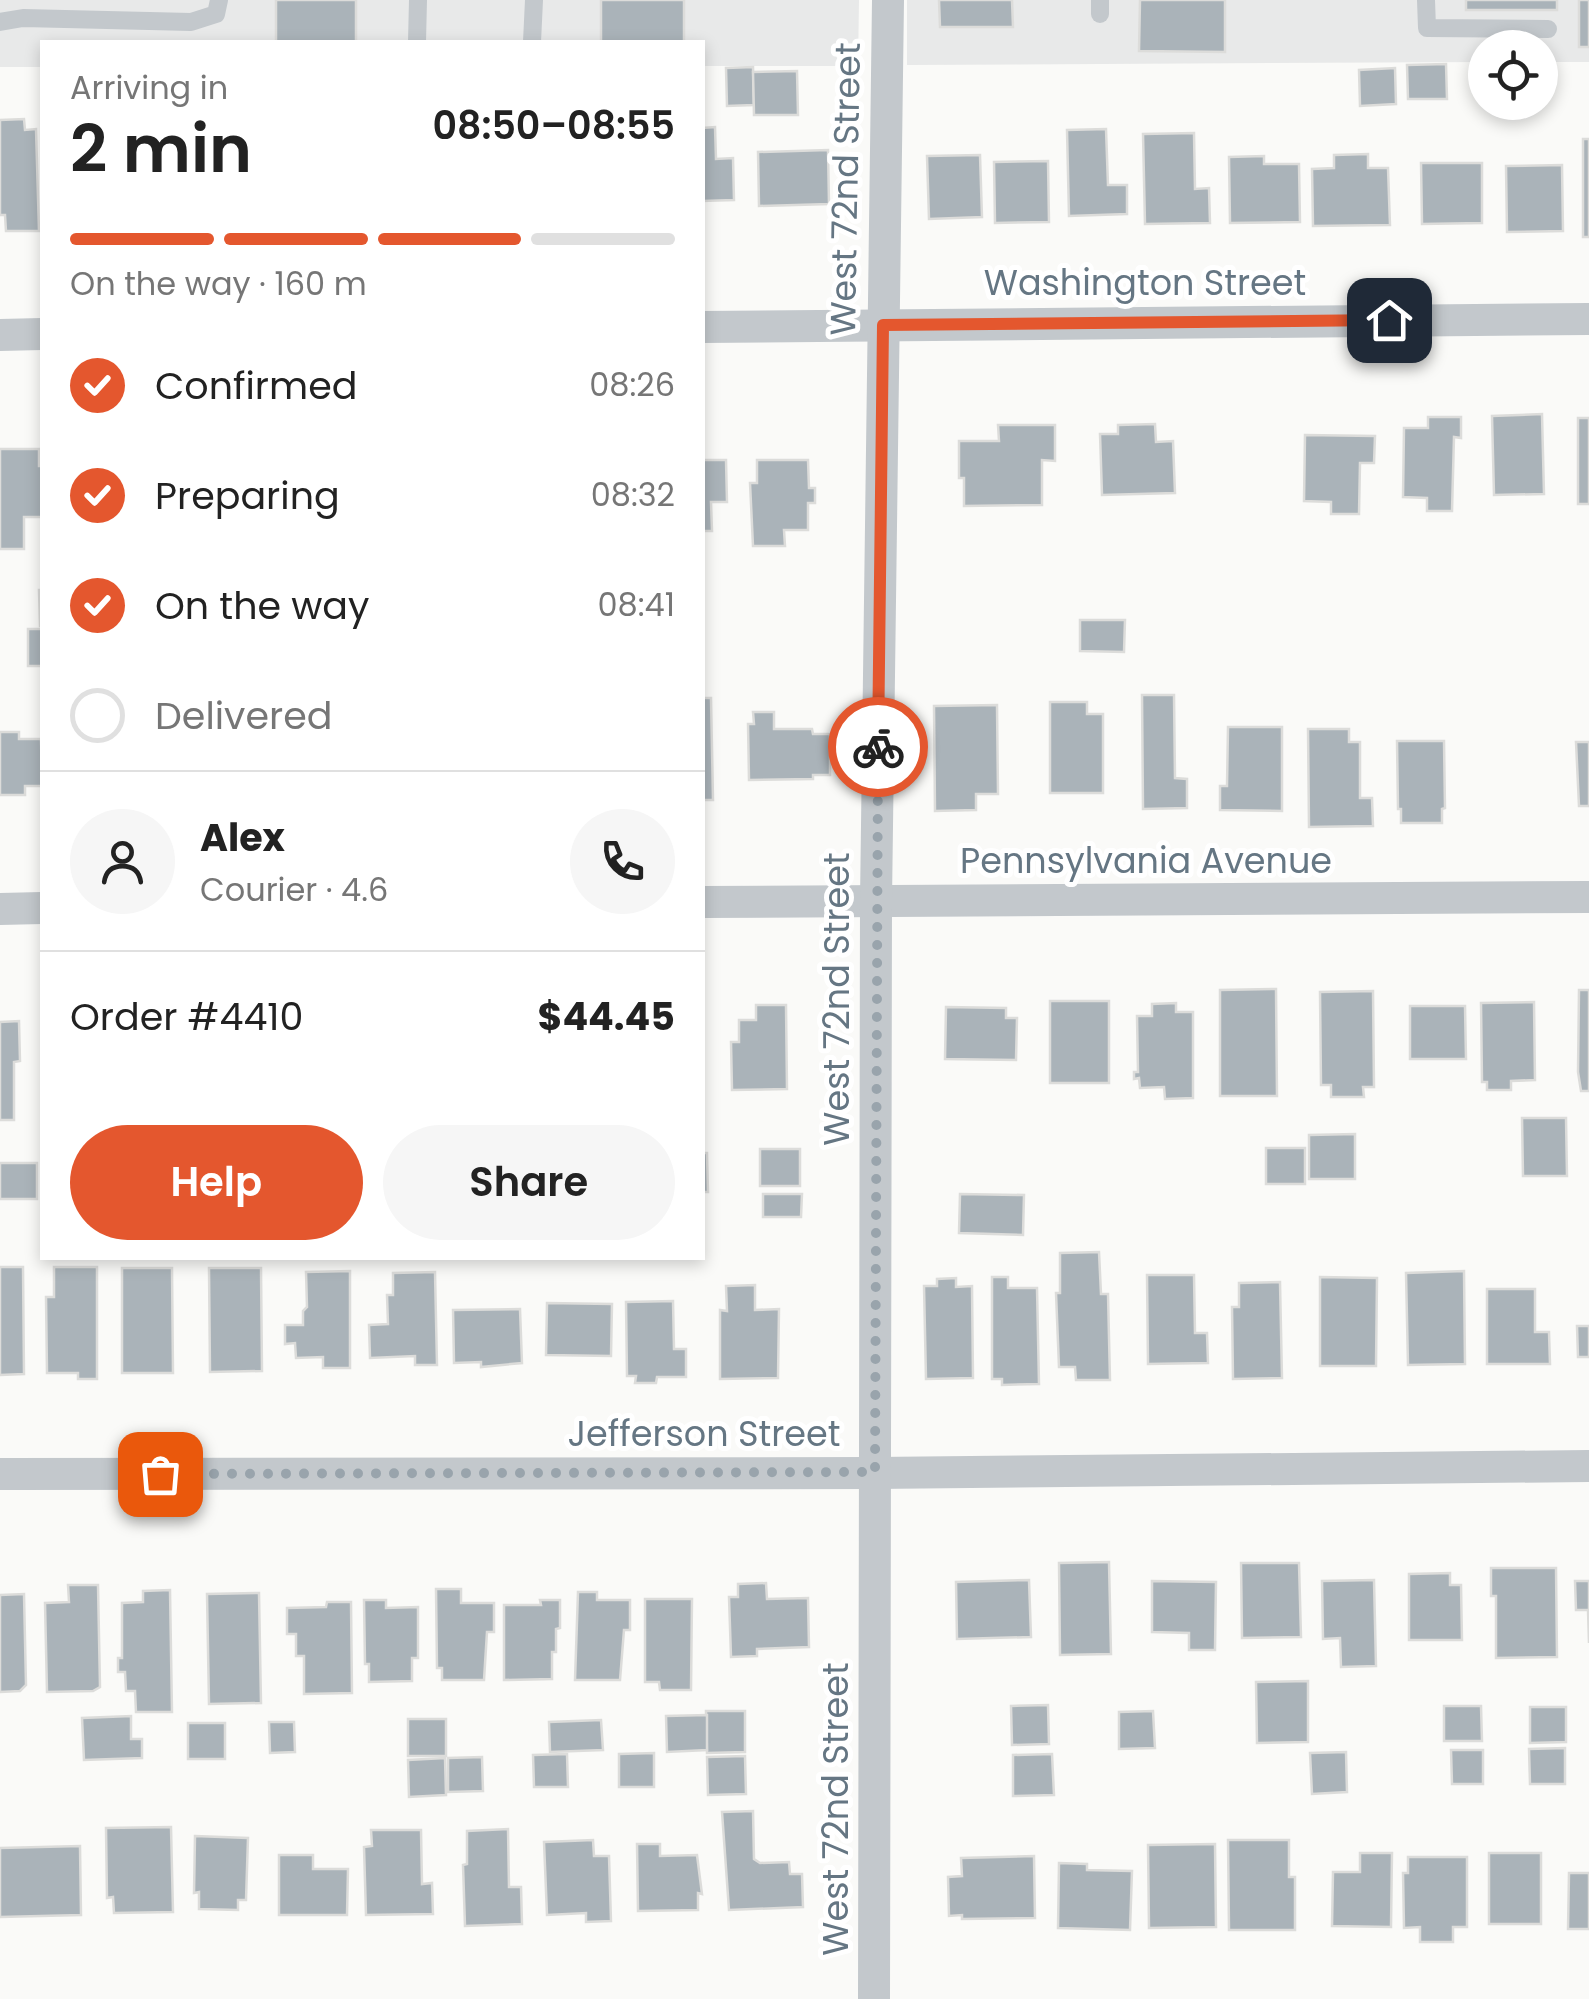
<!DOCTYPE html>
<html lang="en">
<head>
<meta charset="utf-8">
<style>
	:root { --surface:#fff; --page:#f6f6f6; --text:#222; --muted:#767676; --line:#e0e0e0; --accent:#e4572e }
	body { margin:0; font-family:Poppins,sans-serif; background:var(--page); color:var(--text); height:100vh; display:flex; flex-direction:column; font-size:38px; white-space:nowrap }
	* { box-sizing:border-box; margin:0 }
	p { font-size:32px; color:var(--muted) }
	.icon { flex:none; width:55px; height:55px; fill:none; stroke:currentColor; stroke-width:2; stroke-linecap:round; stroke-linejoin:round }
	.map { position:relative; flex:1; overflow:hidden }
	.side { position:absolute; left:40px; top:40px; width:665px; height:1220px; display:flex; flex-direction:column; background:var(--surface); border-radius:0px; box-shadow:0 5px 15px #0003 }
	.side>* { flex:none }
	.buttons { position:absolute; left:1468px; top:30px; display:grid; gap:20px }
	.buttons a { display:grid; place-items:center; width:90px; height:90px; border-radius:50%; background:var(--surface); box-shadow:0 5px 15px #0003; font-size:50px }
	.pin { position:absolute; display:grid; place-items:center; width:85px; height:85px; color:#fff; margin:-42px; border-radius:20px; box-shadow:0 5px 15px #0006 }
	.courier { position:absolute; display:grid; place-items:center; width:100px; height:100px; margin:-50px; border:8px solid #e4572e; border-radius:50%; background:#fff; color:#222; box-shadow:0 2px 12px #0007 }
	.head em { font-style:normal; font-weight:600 }
	.head div { display:flex; flex-direction:column-reverse }
	.head { display:flex; align-items:center; justify-content:space-between; height:170px; padding:0 30px }
	h1 { font-size:65px; font-weight:600; line-height:75px }
	.bar { display:grid; grid-template-columns:repeat(4,1fr); gap:15px 10px; align-content:center; height:120px; padding:0 30px }
	.bar i { height:12px; border-radius:8px; background:var(--line) }
	.bar .current { background:var(--accent) }
	.bar p { grid-column:span 4 }
	.line { display:flex; align-items:center; gap:25px; padding:0 30px; border-top:2px solid var(--line) }
	.line div { flex:1 }
	.round { display:grid; place-items:center; flex:none; width:105px; height:105px; border-radius:52px; background:var(--page) }
	ol { padding:0 30px; list-style:none }
	li { display:flex; align-items:center; gap:30px; height:110px }
	li p { margin-inline-start:auto }
	li .icon { padding:10px; border-radius:50%; background:var(--accent); color:#fff; stroke-width:4 }
	li:last-child { color:var(--muted) }
	li i { width:55px; height:55px; border:5px solid var(--line); border-radius:50% }
	.action { display:flex; gap:20px; margin-top:auto; padding:20px 30px }
	.action a { flex:1; height:115px; border-radius:60px; background:var(--accent); color:#fff; font-size:40px; font-weight:600; line-height:115px; text-align:center }
	.action a+a { background:var(--page); color:var(--text) }
	.map>svg:first-child { display:block }
	.built { fill:#e8e9e9 }
	.building { fill:#aab3b9; stroke:#dcdcda; stroke-width:2.5 }
	.lines { fill:none; stroke-linecap:round; stroke-linejoin:round }
	.service { stroke:#c3c8cc; stroke-width:18 }
	.minor { stroke:#c3c8cc; stroke-width:32 }
	.done { stroke:#99a4ac; stroke-width:10; stroke-dasharray:0 18 }
	.route { stroke:#e4572e; stroke-width:12 }
	.labels { text-anchor:middle; dominant-baseline:central; stroke-width:10; stroke-linejoin:round; paint-order:stroke }
	.street-label { font-size:35px; fill:#657683; stroke:#fff }
</style>
</head>
<body>
<div class="map">
<svg width="1589" height="1999" viewBox="0 0 1589 1999">
	<rect width="100%" height="100%" fill="#fafaf8"/>
	<g class="built">
		<path d="M0 0H859L858 66H703L702 42H42V67H0Z"/>
		<path d="M907 0H1589V62H1540V48H1485V62L907 65Z"/>
	</g>
	<g class="building">
		<rect x="276" y="0" width="80" height="42"/>
		<path d="M601 0H684V42L601 41Z"/>
		<path d="M939 0H1012L1013 27H940Z"/>
		<path d="M1140 0H1225V52L1139 51Z"/>
		<rect x="1466" y="0" width="91" height="10"/>
		<rect x="1579" y="0" width="10" height="47"/>
		<path d="M1446 64 1447 99H1408L1407 65Z"/>
		<path d="M753 67 754 105 727 106 726 68Z"/>
		<path d="M1395 68 1396 104 1360 106 1359 70Z"/>
		<path d="M797 71 798 115H754L753 72Z"/>
		<path d="M24 119 25 130 36 129 39 231H6L5 215H0V120Z"/>
		<path d="M715 127 716 159 733 158 734 200 702 201V128Z"/>
		<path d="M1106 129 1108 185H1127V214L1069 216 1067 130Z"/>
		<path d="M1194 133 1195 189 1209 188 1210 223 1145 224 1143 134Z"/>
		<rect x="1583" y="139" width="6" height="98"/>
		<path d="M828 150 829 204 759 206 758 152Z"/>
		<path d="M1368 154V168H1388L1390 225 1313 226 1312 169 1334 168V155Z"/>
		<path d="M980 155 982 217 929 219 927 156Z"/>
		<path d="M1264 156V164H1299L1300 222 1230 223 1229 157Z"/>
		<path d="M1048 161 1049 222 995 223 994 162Z"/>
		<path d="M1421 163H1482V223L1422 224Z"/>
		<path d="M1562 165 1563 231 1507 232 1506 166Z"/>
		<path d="M1542 414 1544 494 1494 495 1492 416Z"/>
		<path d="M1428 417H1461V438L1454 437 1452 511H1427V498L1403 497 1404 428H1428Z"/>
		<rect x="1578" y="418" width="11" height="86"/>
		<path d="M1155 424 1156 442 1173 441 1175 493 1102 495 1100 434H1118V425Z"/>
		<path d="M998 425H1055V461L1042 460V505L964 506V478H959V441H999Z"/>
		<path d="M1305 435 1375 436 1374 463H1360L1359 514H1331V502L1304 501Z"/>
		<path d="M0 449H39V466H42V517H24V549H0Z"/>
		<path d="M702 460H726L727 502H711L712 531H702Z"/>
		<path d="M757 460H808L809 488H815V503H808V530H784L785 546H753L750 483H757Z"/>
		<path d="M39 590H42V626H40Z"/>
		<path d="M1080 620H1125L1124 652 1080 651Z"/>
		<rect x="28" y="629" width="14" height="37"/>
		<path d="M1142 695H1174L1175 778 1187 779V808L1143 809Z"/>
		<path d="M702 698H711L713 800H702Z"/>
		<path d="M1050 702H1087V714H1103V793H1050Z"/>
		<path d="M997 705 998 794H976V810L935 811 934 706Z"/>
		<path d="M753 712H774V729H812L813 734H830V775H813V779L749 780 748 724H754Z"/>
		<path d="M1228 727H1282V811L1220 810V786H1227Z"/>
		<path d="M1308 729H1349V742H1360V798H1372L1373 826 1309 827Z"/>
		<path d="M0 732H19V739H41L42 786H25V795H0Z"/>
		<path d="M1397 741H1444L1445 808 1442 809V823H1401V809H1398Z"/>
		<path d="M1576 742H1589V806H1579Z"/>
		<path d="M1276 989 1277 1096H1220V990Z"/>
		<path d="M1579 990H1589V1091H1581L1578 1072Z"/>
		<path d="M1373 991 1374 1087H1363L1364 1097H1331V1085H1321L1320 992Z"/>
		<rect x="1050" y="1001" width="59" height="82"/>
		<path d="M1534 1002 1535 1080 1511 1081V1090H1487V1082H1482L1481 1003Z"/>
		<path d="M1176 1003V1012H1193V1098L1165 1099 1164 1087 1140 1088 1139 1078 1134 1079V1072H1138L1137 1016H1152V1004Z"/>
		<path d="M756 1005H786L787 1089 732 1090 731 1042H739V1020H756Z"/>
		<path d="M1410 1006H1465L1466 1059H1410Z"/>
		<path d="M946 1007 1006 1008V1018H1017L1016 1060 945 1059Z"/>
		<path d="M19 1021 20 1061 14 1062V1120H0V1022Z"/>
		<path d="M1522 1118H1566L1567 1176H1523Z"/>
		<path d="M1355 1134V1179H1309V1135Z"/>
		<rect x="1266" y="1148" width="39" height="36"/>
		<rect x="760" y="1149" width="40" height="37"/>
		<path d="M702 1153H707L708 1192H702Z"/>
		<rect x="0" y="1163" width="37" height="36"/>
		<path d="M763 1194H802L801 1217H763Z"/>
		<path d="M960 1194 1024 1195 1023 1235 959 1233Z"/>
		<path d="M1099 1252 1101 1294H1108L1110 1380H1076L1075 1367H1059L1056 1293H1060V1253Z"/>
		<path d="M0 1267H23L24 1374 0 1375Z"/>
		<path d="M54 1267H97V1379H78V1373H47L46 1297H54Z"/>
		<path d="M122 1268H172L173 1373H122Z"/>
		<path d="M209 1268H261L262 1371 210 1372Z"/>
		<path d="M350 1271V1368H323V1357L296 1358 295 1343 285 1344V1325H303V1311L307 1307 306 1272Z"/>
		<path d="M1464 1271 1465 1364 1408 1365 1406 1273Z"/>
		<path d="M435 1272 437 1365H415V1356L370 1358 369 1325 388 1324 387 1295H393V1273Z"/>
		<path d="M1147 1275H1194L1195 1333H1207L1208 1363 1148 1364Z"/>
		<path d="M992 1277H1008V1288H1037L1039 1384 1002 1385V1379H992Z"/>
		<path d="M1320 1277 1377 1278 1376 1366H1320Z"/>
		<path d="M956 1278V1287L972 1286 973 1378 926 1379 924 1286H937V1279Z"/>
		<path d="M1280 1282 1282 1378 1233 1379 1232 1307H1239V1283Z"/>
		<path d="M755 1285V1310L779 1309 778 1378 720 1379V1310L727 1311 726 1286Z"/>
		<path d="M1487 1289H1535V1332H1549L1550 1364H1487Z"/>
		<path d="M673 1301 674 1349H686V1377H657L656 1383H635L636 1376H627L626 1302Z"/>
		<path d="M547 1303 612 1304 611 1356 546 1355Z"/>
		<path d="M520 1309 522 1363 481 1367V1362L454 1363 453 1310Z"/>
		<path d="M1577 1326H1589V1357H1578Z"/>
		<path d="M1109 1562 1111 1654 1060 1655 1059 1563Z"/>
		<path d="M1241 1563H1299L1301 1637 1242 1638Z"/>
		<path d="M1491 1568H1556L1557 1657 1496 1658V1596H1491Z"/>
		<path d="M1450 1573V1585H1461L1462 1640H1409V1574Z"/>
		<path d="M1029 1580 1031 1637 957 1639 956 1582Z"/>
		<path d="M1374 1580 1376 1666 1341 1667 1340 1638 1323 1639 1322 1581Z"/>
		<path d="M1152 1581 1216 1582 1215 1650H1189V1633L1152 1632Z"/>
		<path d="M1575 1581H1589V1643L1588 1610H1576Z"/>
		<path d="M766 1583 767 1599 808 1598 809 1647 757 1649V1656L731 1657 729 1597H738V1584Z"/>
		<path d="M68 1585H98L100 1687 93 1691 47 1692 45 1603 69 1602Z"/>
		<path d="M436 1589H461V1603H494V1632H487L484 1680H442V1668H437Z"/>
		<path d="M170 1590 172 1712H136L135 1691H126L125 1672H118V1658H122V1603L143 1602V1591Z"/>
		<path d="M578 1592H597V1600H630V1630H624L620 1680H575Z"/>
		<path d="M259 1593 261 1703 209 1704 207 1594Z"/>
		<path d="M24 1594 26 1685 20 1691 0 1692V1595Z"/>
		<path d="M645 1599H692L691 1690H660L659 1682H645Z"/>
		<path d="M364 1600H386V1608L418 1607V1658H412V1681L369 1682V1664H365Z"/>
		<path d="M540 1600H560V1628L556 1629V1652H552V1679L504 1680V1605H541Z"/>
		<path d="M327 1602H351L352 1693 304 1694V1656H296V1634H287V1608L326 1607Z"/>
		<path d="M1308 1681V1742L1257 1743 1256 1682Z"/>
		<path d="M1048 1705 1049 1744 1012 1745 1011 1706Z"/>
		<path d="M1444 1706H1481L1482 1741H1444Z"/>
		<path d="M1530 1707H1566V1742L1530 1743Z"/>
		<path d="M706 1711H745V1752L707 1753Z"/>
		<path d="M1153 1711 1155 1748 1119 1749V1712Z"/>
		<path d="M707 1715V1750L667 1752 666 1716Z"/>
		<path d="M131 1716V1739H142V1758L84 1760 82 1718Z"/>
		<rect x="408" y="1719" width="38" height="37"/>
		<path d="M601 1720 603 1750 550 1752 549 1722Z"/>
		<path d="M269 1722H294L295 1752 270 1753Z"/>
		<rect x="188" y="1723" width="37" height="36"/>
		<path d="M1565 1748V1784H1530L1529 1749Z"/>
		<path d="M1451 1750H1483V1784H1452Z"/>
		<path d="M1346 1752 1347 1792 1312 1794 1310 1753Z"/>
		<path d="M654 1753V1787H619V1754Z"/>
		<path d="M567 1754 568 1787H534L533 1755Z"/>
		<path d="M1052 1754 1054 1795 1013 1796V1755Z"/>
		<path d="M745 1756 746 1794 708 1795 707 1757Z"/>
		<path d="M482 1757 483 1791 448 1792V1758Z"/>
		<path d="M445 1758 446 1795 409 1797 408 1760Z"/>
		<path d="M753 1811 754 1859 760 1863 789 1862 790 1874H802L803 1907 729 1910 722 1812Z"/>
		<path d="M171 1827 173 1912 114 1913 113 1897 107 1898 106 1828Z"/>
		<path d="M508 1829 509 1887H521L522 1924 465 1926 463 1865 467 1864V1831Z"/>
		<path d="M371 1830H421L422 1884 432 1883 433 1914 366 1915 364 1847 372 1846Z"/>
		<path d="M195 1836 248 1838 246 1900H238V1910L199 1909V1892L194 1893Z"/>
		<path d="M593 1840 594 1856H609L611 1921 586 1922V1913L547 1915 544 1842Z"/>
		<path d="M1228 1840H1289V1877H1295V1930H1229Z"/>
		<path d="M637 1844H660V1856L697 1855 702 1894 698 1893V1910L638 1911Z"/>
		<path d="M1215 1844 1216 1927 1149 1928 1148 1845Z"/>
		<path d="M80 1846 81 1915 0 1917V1848Z"/>
		<path d="M1360 1853H1392L1391 1927 1332 1926 1333 1872H1360Z"/>
		<rect x="1489" y="1853" width="52" height="71"/>
		<path d="M279 1855H313V1869H348L347 1915H279Z"/>
		<path d="M1034 1856 1035 1918 962 1919V1915L949 1916 948 1877 962 1876 961 1858Z"/>
		<path d="M1408 1857H1467V1927H1453V1942H1420V1927L1404 1928 1403 1873H1408Z"/>
		<path d="M1059 1863 1087 1864V1870L1132 1871 1130 1930 1058 1928Z"/>
		<path d="M1569 1873H1589V1929H1568Z"/>
	</g>
	<g class="lines">
		<g class="service">
			<path d="M1100 0V14"/>
			<path d="M1426 0 1427 28 1548 29"/>
			<path d="M0 22 23 18 191 22 216 14 219 0"/>
			<path d="M417 42 418 0"/>
			<path d="M532 42 534 0"/>
		</g>
		<g class="minor">
			<path d="M702 327 1589 319"/>
			<path d="M0 335 42 334"/>
			<path d="M702 902 1589 897"/>
			<path d="M0 909 42 908"/>
			<path d="M0 1474 875 1473 1589 1466"/>
			<path d="M874 1999 876 901 888 0"/>
		</g>
	</g>
	<g class="lines">
		<path class="done" d="M160 1474 875 1472 878 747"/>
		<path class="route" d="M878 747 883 325 1389 320"/>
	</g>
	<g class="labels">
		<g class="street-label">
			<text transform="translate(845 189) rotate(-89)">West 72nd Street</text>
			<text x="1145" y="282">Washington Street</text>
			<text x="1146" y="860">Pennsylvania Avenue</text>
			<text transform="translate(836 999) rotate(-90)">West 72nd Street</text>
			<text x="704" y="1433">Jefferson Street</text>
			<text transform="translate(835 1809) rotate(-90)">West 72nd Street</text>
		</g>
	</g>
</svg>
<div class="buttons">
<a><svg class="icon" aria-label="locate" viewBox="0 0 24 24"><circle cx="12" cy="12" r="6"/><path d="M12 2v4M12 18v4M2 12h4M18 12h4"/></svg></a>
</div>
<div class="pin" style="left:160px;top:1474px;background:#ea580c"><svg class="icon" aria-label="bag" viewBox="0 0 24 24"><path d="M5 8h14l-1 12H6zM9 8a3 3 0 0 1 6 0"/></svg></div>
<div class="pin" style="left:1389px;top:320px;background:#1f2937"><svg class="icon" aria-label="home" viewBox="0 0 24 24"><path d="M3 11l9-7 9 7M6 9v11h12V9"/></svg></div>
<div class="courier" style="left:878px;top:747px"><svg class="icon" aria-label="bike" viewBox="0 0 24 24"><circle cx="6" cy="16" r="4"/><circle cx="18" cy="16" r="4"/><path d="M6 16l4-8h5l3 8M10 8l3 8H6M13 5h3"/></svg></div>
<section class="side">
<div class="head"><div><h1>2 min</h1><p>Arriving in</p></div><em>08:50–08:55</em></div>
<div class="bar"><i class="current"></i><i class="current"></i><i class="current"></i><i></i><p>On the way · 160 m</p></div>
<ol>
<li><svg class="icon" aria-label="check" viewBox="0 0 24 24"><path d="M5 12l5 5 9-10"/></svg>Confirmed<p>08:26</p></li>
<li><svg class="icon" aria-label="check" viewBox="0 0 24 24"><path d="M5 12l5 5 9-10"/></svg>Preparing<p>08:32</p></li>
<li><svg class="icon" aria-label="check" viewBox="0 0 24 24"><path d="M5 12l5 5 9-10"/></svg>On the way<p>08:41</p></li>
<li><i></i>Delivered</li>
</ol>
<div class="line" style="height:180px"><a class="round"><svg class="icon" aria-label="person" viewBox="0 0 24 24"><circle cx="12" cy="8" r="4"/><path d="M4 21q1-7 8-7t8 7"/></svg></a><div><b>Alex</b><p>Courier · 4.6</p></div><a class="round"><svg class="icon" aria-label="phone" viewBox="0 0 24 24"><path d="M5 4h4l2 5-3 2q2 4 5 5l2-3 5 2v4C11 20 4 13 5 4z"/></svg></a></div>
<div class="line" style="height:130px"><div>Order #4410</div><b>$44.45</b></div>
<div class="action"><a>Help</a><a>Share</a></div>
</section>
</div>
</body>
</html>
